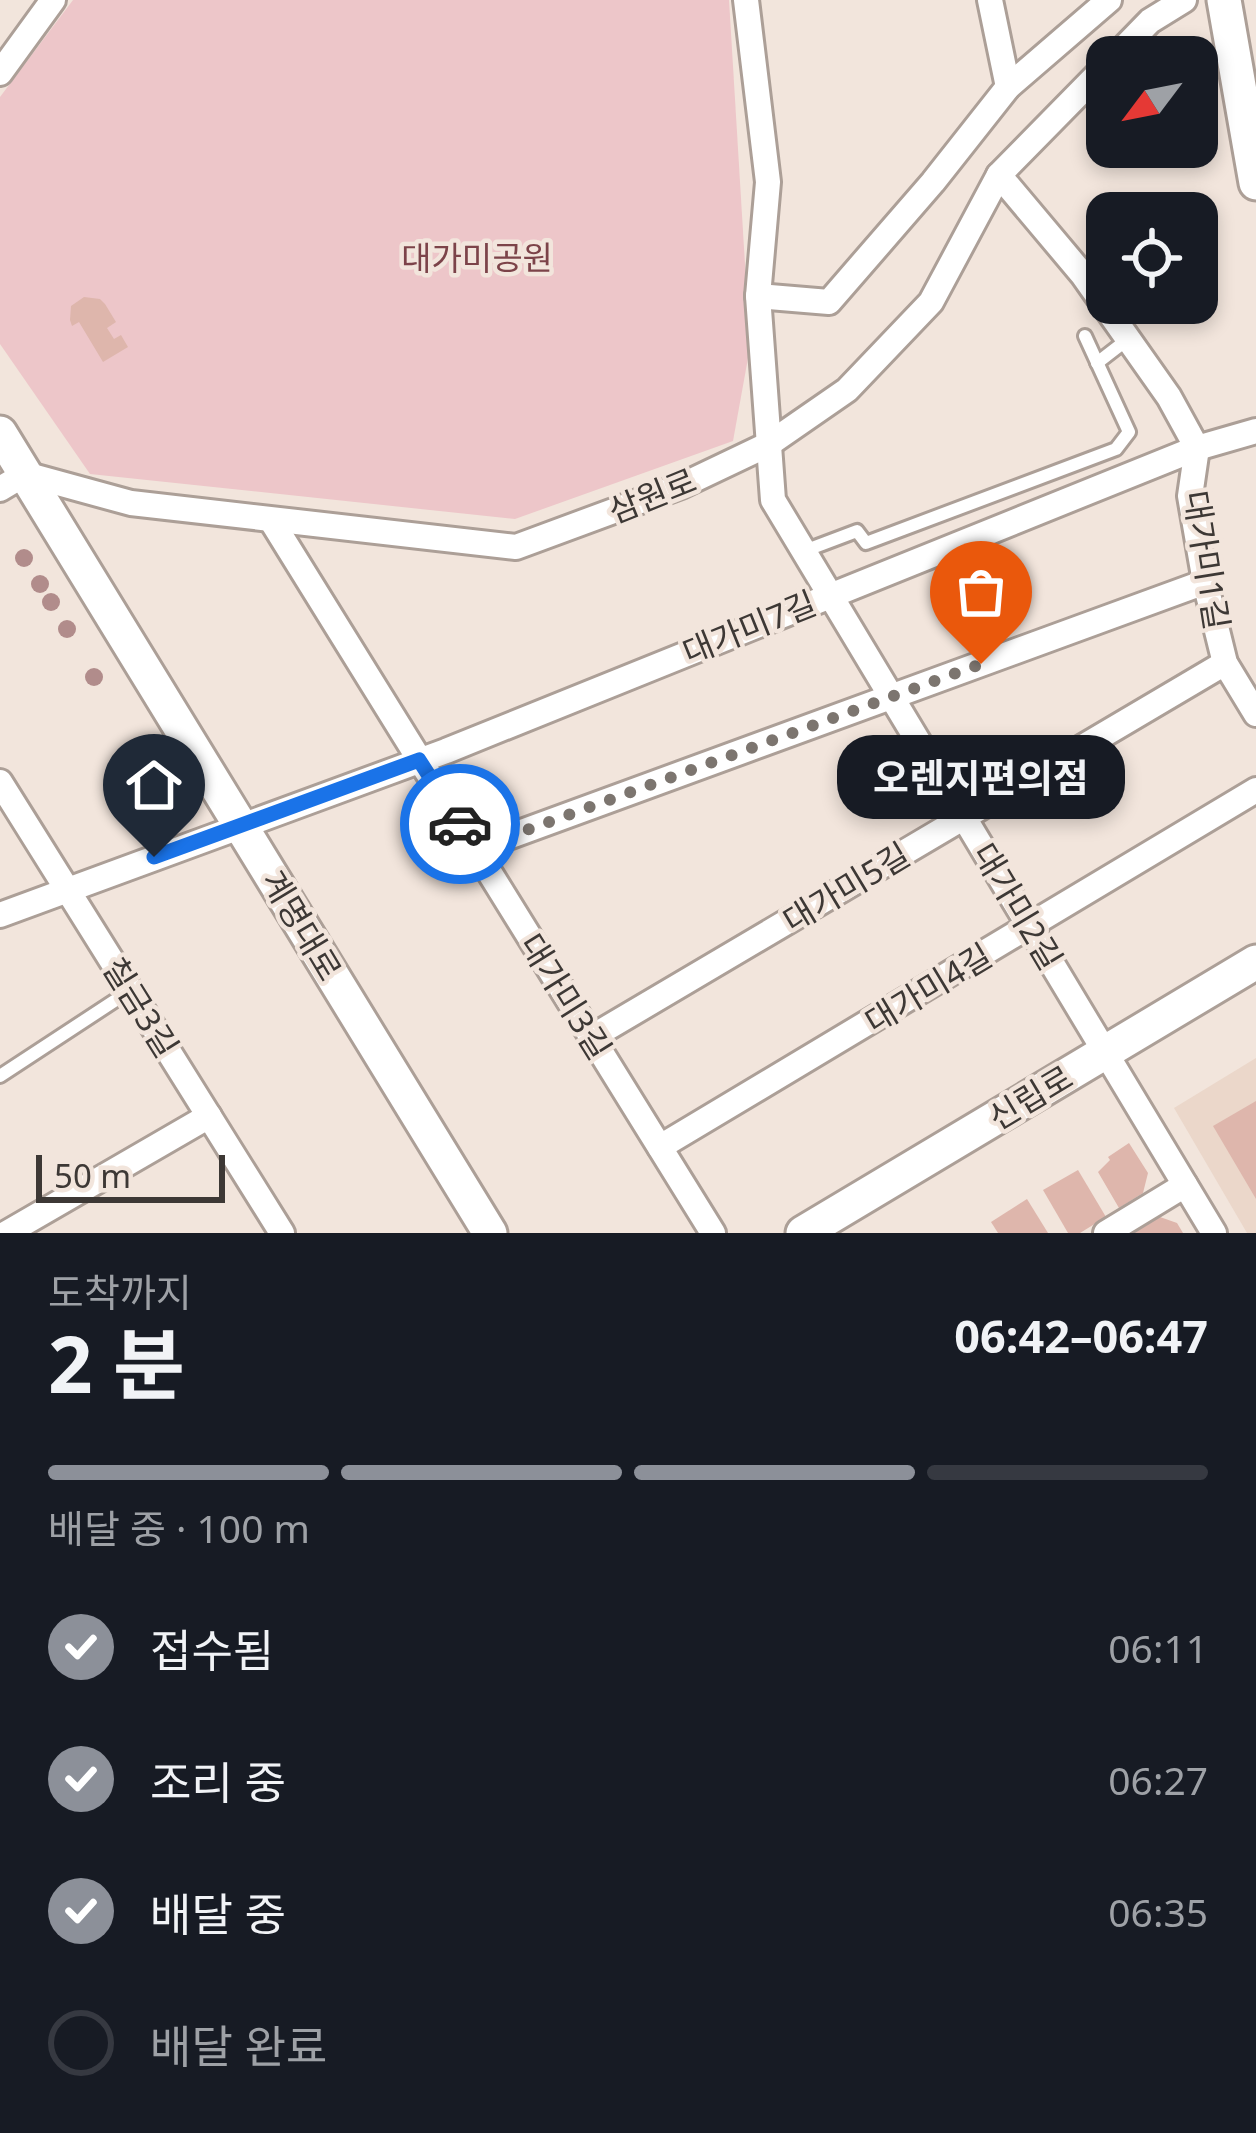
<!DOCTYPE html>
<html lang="ko">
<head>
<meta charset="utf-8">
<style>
	:root { --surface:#171b24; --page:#20242c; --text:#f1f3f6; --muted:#9ea1a6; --line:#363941; --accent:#8c9099 }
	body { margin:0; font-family:"Noto Sans","Noto Sans KR",sans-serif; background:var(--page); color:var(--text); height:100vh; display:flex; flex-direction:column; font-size:45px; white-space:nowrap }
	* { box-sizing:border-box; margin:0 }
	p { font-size:39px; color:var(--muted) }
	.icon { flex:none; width:66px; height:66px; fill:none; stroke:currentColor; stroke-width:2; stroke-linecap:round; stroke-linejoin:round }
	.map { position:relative; height:1233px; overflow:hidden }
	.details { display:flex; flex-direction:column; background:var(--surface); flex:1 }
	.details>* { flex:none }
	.needle { width:78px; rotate:238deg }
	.tools { position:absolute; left:1086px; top:36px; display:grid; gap:24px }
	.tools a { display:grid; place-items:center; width:132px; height:132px; border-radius:24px; background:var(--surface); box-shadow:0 6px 18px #0003; font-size:60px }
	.scale { position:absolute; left:36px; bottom:30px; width:189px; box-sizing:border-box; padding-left:12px; border:6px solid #3d3835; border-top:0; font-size:33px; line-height:42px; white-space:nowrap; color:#3d3835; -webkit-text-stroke:9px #f2e5dc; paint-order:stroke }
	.pin { position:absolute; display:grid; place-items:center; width:102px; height:102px; color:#fff; margin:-123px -51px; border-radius:50% 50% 50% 0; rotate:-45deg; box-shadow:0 0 12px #0007 }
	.pin .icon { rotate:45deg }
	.courier { position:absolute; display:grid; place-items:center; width:120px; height:120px; margin:-60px; border:9px solid #1a73e8; border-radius:50%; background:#fff; color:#222; box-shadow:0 3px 15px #0007 }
	.bubble { position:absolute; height:84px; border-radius:36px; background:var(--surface); box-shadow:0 6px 18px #0003; font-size:39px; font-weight:700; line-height:84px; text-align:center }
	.headline em { font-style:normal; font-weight:700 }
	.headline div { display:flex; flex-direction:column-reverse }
	.headline { display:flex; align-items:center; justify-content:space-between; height:204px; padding:0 48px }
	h1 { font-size:78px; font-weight:700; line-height:90px }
	.bar { display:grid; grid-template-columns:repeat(4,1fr); gap:18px 12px; align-content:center; height:144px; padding:0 48px }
	.bar i { height:15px; border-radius:9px; background:var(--line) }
	.bar .active { background:var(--accent) }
	.bar p { grid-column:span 4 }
	ol { padding:0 48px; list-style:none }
	li { display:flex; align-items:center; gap:36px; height:132px }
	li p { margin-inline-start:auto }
	li .icon { padding:12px; border-radius:50%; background:var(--accent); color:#fff; stroke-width:4 }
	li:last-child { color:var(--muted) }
	li i { width:66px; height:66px; border:6px solid var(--line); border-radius:50% }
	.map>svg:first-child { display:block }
	.built { fill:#ebd7ca }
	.green { fill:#edc6c9 }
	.building { fill:#deb6ac }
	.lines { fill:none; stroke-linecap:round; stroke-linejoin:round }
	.lane-casing { stroke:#ac9f97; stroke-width:18 }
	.street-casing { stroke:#ac9f97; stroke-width:30 }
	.secondary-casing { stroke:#ac9f97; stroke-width:39 }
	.lane { stroke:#fff; stroke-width:12 }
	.street { stroke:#fff; stroke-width:24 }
	.secondary { stroke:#fff; stroke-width:33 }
	.tree { fill:#b18c8b }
	.done { stroke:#7c756f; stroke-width:12; stroke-dasharray:0 21.6 }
	.route { stroke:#1a73e8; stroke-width:15 }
	.labels { text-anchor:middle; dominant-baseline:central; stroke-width:9; stroke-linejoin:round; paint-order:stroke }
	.park-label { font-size:33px; fill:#7c4349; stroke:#f2e5dc }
	.street-label { font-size:33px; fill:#3d3835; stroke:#f2e5dc }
</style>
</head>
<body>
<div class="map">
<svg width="1256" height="1233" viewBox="0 0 1256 1233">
	<rect width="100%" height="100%" fill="#f2e5dc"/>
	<path class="built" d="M1256 1058V1233H1247L1174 1108Z"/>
	<path class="green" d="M73 0H729L750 347 733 441 515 519 90 474 0 344V97Z"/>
	<g class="building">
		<path d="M84 297 100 299 105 304 116 322 107 328 114 339 121 335 128 347 103 362 79 322 72 326 70 320 71 306Z"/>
		<path d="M1256 1101V1199L1213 1126Z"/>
		<path d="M1129 1143 1148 1173 1143 1193 1119 1208 1098 1172 1110 1160 1108 1157Z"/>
		<path d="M1078 1170 1106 1217 1080 1233H1068L1043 1190Z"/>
		<path d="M1027 1199 1048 1233H998L991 1222Z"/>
		<path d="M1160 1217 1177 1223 1183 1233H1133Z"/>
	</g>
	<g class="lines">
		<defs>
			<g id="lane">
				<path d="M1097 363 1128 339"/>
				<path d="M804 551 857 531 866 543 1116 449 1129 432 1085 336"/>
				<path d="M0 1076 131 990"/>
			</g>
			<g id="street">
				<path d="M746 0 768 182 758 296 773 500 1214 1233"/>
				<path d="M990 0 1008 87"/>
				<path d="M1115 57 1150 21 1184 0"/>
				<path d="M0 73 53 0"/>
				<path d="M999 175 1083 275 1169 397 1197 448 1190 496 1205 582 1225 663 1256 714"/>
				<path d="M758 296 829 302 933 182 1008 87 1109 0"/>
				<path d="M0 489 25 474 131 503 516 547 681 486 769 444 847 390 931 302 999 175 1107 65"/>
				<path d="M271 520 713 1233"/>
				<path d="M0 782 282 1233"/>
				<path d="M475 849 1205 582"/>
				<path d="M0 915 446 751 1197 448 1256 431"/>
				<path d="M592 1037 1225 663"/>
				<path d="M660 1147 1256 790"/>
				<path d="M7 1233 209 1116"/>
				<path d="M1106 1233 1185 1185"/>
			</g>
			<g id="secondary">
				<path d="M1224 0 1256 183"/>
				<path d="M0 433 490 1233"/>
				<path d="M803 1233 1256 962"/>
			</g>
		</defs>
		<use href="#lane" class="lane-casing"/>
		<use href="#street" class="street-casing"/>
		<use href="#secondary" class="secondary-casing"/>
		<use href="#lane" class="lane"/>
		<use href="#street" class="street"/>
		<use href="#secondary" class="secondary"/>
	</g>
	<g class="tree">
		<circle cx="24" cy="558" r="9"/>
		<circle cx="40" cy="584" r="9"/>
		<circle cx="51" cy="602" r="9"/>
		<circle cx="67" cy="629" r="9"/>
		<circle cx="94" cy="677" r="9"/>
	</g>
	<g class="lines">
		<path class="done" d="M460 824 475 849 981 664"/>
		<path class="route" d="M154 857 419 760 460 824"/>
	</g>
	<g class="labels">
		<g class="park-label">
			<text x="477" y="257">대가미공원</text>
		</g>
		<g class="street-label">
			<text transform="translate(652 495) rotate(-22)">삼원로</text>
			<text transform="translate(1207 560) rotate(81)">대가미1길</text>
			<text transform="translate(749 627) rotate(-22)">대가미7길</text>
			<text transform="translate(846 887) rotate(-31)">대가미5길</text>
			<text transform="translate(1018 906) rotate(59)">대가미2길</text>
			<text transform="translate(302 925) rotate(59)">계명대로</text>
			<text transform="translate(928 988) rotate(-31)">대가미4길</text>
			<text transform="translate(566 996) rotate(58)">대가미3길</text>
			<text transform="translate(141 1007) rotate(58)">칠금3길</text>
			<text transform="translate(1030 1097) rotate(-31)">신립로</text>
		</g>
	</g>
</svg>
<div class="tools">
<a><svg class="needle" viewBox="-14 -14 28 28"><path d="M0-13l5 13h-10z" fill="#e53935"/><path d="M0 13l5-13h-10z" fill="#9ea1a6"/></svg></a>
<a><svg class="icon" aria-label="locate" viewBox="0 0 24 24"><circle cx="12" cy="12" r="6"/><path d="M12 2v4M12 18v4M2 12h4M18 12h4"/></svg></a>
</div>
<div class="scale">50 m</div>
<div class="pin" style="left:981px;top:664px;background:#ea580c"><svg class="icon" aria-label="bag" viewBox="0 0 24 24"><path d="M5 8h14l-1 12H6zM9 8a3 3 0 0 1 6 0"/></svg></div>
<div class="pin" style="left:154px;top:857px;background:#1f2937"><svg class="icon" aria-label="home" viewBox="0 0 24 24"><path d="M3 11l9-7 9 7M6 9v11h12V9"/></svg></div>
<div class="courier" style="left:460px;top:824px"><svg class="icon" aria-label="car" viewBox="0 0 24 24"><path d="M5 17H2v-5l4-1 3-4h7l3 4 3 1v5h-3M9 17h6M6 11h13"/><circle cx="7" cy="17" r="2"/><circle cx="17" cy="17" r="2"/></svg></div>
<div class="bubble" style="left:837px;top:735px;width:288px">오렌지편의점</div>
</div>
<section class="details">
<div class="headline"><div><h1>2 분</h1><p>도착까지</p></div><em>06:42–06:47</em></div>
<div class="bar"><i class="active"></i><i class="active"></i><i class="active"></i><i></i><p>배달 중 · 100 m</p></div>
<ol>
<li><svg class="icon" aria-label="check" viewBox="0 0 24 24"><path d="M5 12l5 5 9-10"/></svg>접수됨<p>06:11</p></li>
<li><svg class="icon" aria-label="check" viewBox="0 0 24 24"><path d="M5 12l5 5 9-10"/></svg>조리 중<p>06:27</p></li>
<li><svg class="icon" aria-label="check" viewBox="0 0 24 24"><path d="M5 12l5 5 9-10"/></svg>배달 중<p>06:35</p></li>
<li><i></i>배달 완료</li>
</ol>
</section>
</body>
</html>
